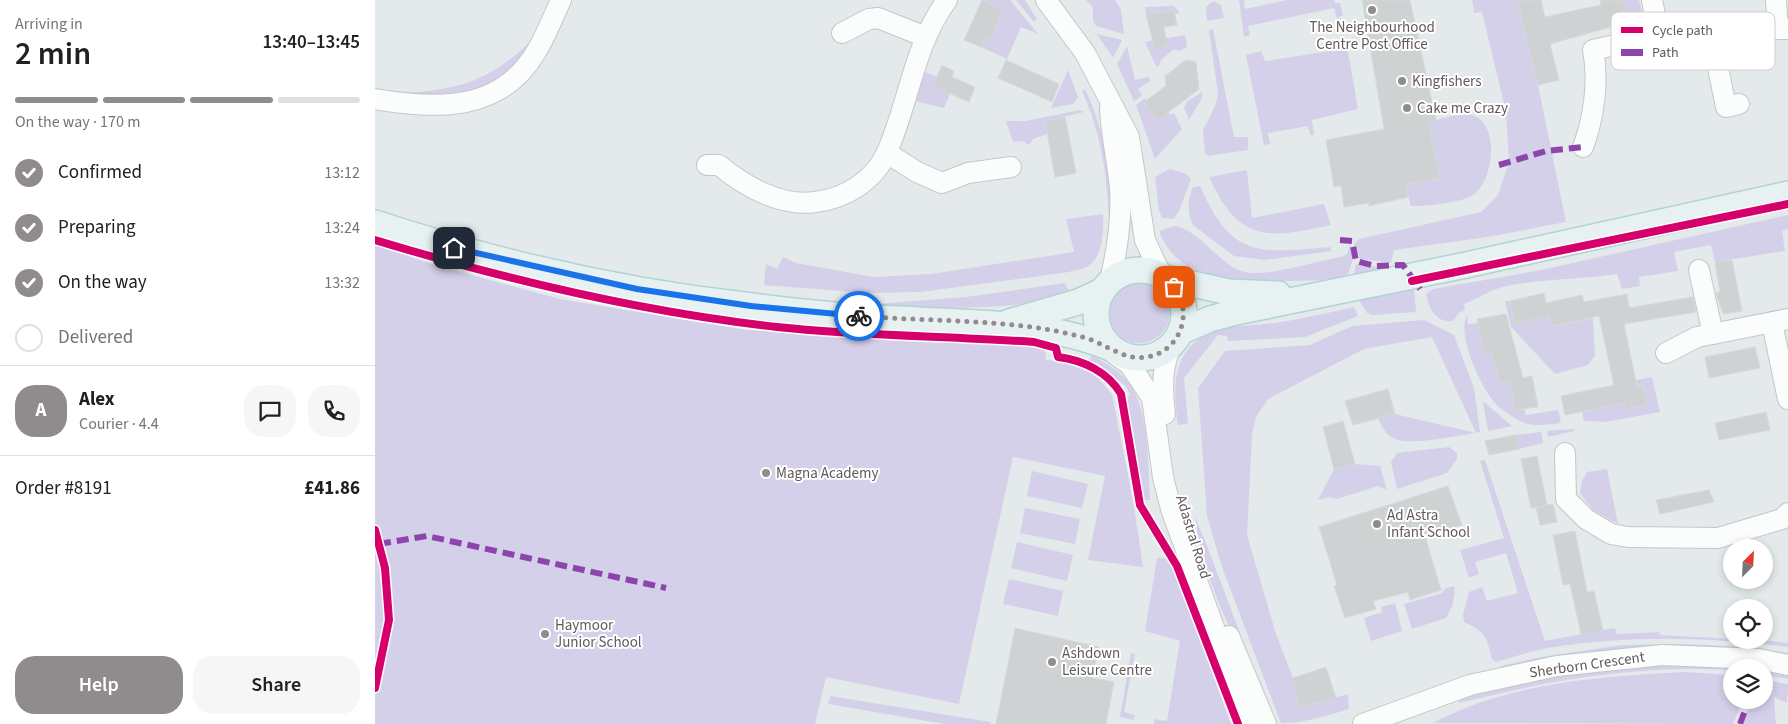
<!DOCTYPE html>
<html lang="en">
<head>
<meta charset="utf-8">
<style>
	:root { --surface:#fff; --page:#f6f6f6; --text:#202124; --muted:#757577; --line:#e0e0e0; --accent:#908c8d }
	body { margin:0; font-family:"Source Sans 3",sans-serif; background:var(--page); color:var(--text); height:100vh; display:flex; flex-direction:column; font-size:19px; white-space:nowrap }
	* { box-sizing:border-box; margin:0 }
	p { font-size:16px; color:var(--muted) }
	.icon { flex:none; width:28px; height:28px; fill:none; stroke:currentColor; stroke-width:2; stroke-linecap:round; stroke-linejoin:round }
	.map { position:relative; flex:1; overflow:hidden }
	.drawer { display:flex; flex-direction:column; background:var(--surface); width:375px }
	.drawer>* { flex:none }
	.needle { width:32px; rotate:24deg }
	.fabs { position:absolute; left:1348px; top:539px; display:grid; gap:10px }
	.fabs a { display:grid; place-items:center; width:50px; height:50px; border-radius:50%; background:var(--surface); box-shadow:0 2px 8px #0003; font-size:25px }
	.pin { position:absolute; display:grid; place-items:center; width:42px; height:42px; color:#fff; margin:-21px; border-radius:10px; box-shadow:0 2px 8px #0006 }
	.courier { position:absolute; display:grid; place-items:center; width:50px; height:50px; margin:-25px; border:4px solid #1a73e8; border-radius:50%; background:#fff; color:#222; box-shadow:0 1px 6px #0007 }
	.summary em { font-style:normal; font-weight:600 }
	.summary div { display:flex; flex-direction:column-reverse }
	.summary { display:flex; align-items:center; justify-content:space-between; height:85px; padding:0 15px }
	h1 { font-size:32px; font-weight:600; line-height:38px }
	.bar { display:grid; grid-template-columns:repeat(4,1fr); gap:8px 5px; align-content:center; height:60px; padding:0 15px }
	.bar i { height:6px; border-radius:4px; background:var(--line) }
	.bar .selected { background:var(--accent) }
	.bar p { grid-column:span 4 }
	.line { display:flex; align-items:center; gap:12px; padding:0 15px; border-top:1px solid var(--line) }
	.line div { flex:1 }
	.round { display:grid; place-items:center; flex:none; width:52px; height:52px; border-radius:20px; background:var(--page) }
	ol { padding:0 15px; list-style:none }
	li { display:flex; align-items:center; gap:15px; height:55px }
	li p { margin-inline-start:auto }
	li .icon { padding:5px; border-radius:50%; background:var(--accent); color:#fff; stroke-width:4 }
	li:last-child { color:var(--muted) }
	li i { width:28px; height:28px; border:2px solid var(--line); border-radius:50% }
	.cta { display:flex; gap:10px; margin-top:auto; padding:10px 15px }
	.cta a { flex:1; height:58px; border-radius:20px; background:var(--accent); color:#fff; font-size:20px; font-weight:600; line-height:58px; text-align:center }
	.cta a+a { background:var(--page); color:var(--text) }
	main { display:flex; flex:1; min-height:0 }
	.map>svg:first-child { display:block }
	.green { fill:#d5d0e9 }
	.building { fill:#ced2d2; stroke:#d4dada }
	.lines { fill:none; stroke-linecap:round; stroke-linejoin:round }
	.minor-casing { stroke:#c5c6c7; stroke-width:22 }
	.major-casing { stroke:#b0d3d4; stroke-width:28 }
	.minor { stroke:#fbfcfc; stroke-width:20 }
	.major { stroke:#e7f1f2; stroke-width:25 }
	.quiet { stroke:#8e44ad; stroke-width:6; stroke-dasharray:12 6; stroke-linecap:butt }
	.cycleway-casing { stroke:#fff; stroke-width:11 }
	.cycleway { stroke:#d6006c; stroke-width:8 }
	.done { stroke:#908c8d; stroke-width:5; stroke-dasharray:0 9 }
	.route { stroke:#1a73e8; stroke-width:6 }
	.poi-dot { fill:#908c8d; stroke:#fff; stroke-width:2 }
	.labels { text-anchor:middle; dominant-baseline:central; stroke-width:4; stroke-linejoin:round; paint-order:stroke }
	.poi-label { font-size:15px; fill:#63595b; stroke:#fff; text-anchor:start }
	.street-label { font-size:15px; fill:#63595b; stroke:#fff }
	.key { fill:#fff; stroke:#d0cdce; stroke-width:1 }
	.key-label { font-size:14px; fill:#63595b }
</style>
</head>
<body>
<main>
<section class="drawer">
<div class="summary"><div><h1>2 min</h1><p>Arriving in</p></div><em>13:40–13:45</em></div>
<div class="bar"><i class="selected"></i><i class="selected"></i><i class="selected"></i><i></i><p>On the way · 170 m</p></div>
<ol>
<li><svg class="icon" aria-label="check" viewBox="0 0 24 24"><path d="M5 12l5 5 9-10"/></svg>Confirmed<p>13:12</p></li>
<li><svg class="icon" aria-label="check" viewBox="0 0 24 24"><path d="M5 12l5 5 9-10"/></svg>Preparing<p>13:24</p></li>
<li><svg class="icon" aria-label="check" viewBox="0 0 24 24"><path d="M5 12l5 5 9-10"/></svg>On the way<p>13:32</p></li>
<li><i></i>Delivered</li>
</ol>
<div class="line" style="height:90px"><b class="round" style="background:var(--accent);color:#fff">A</b><div><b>Alex</b><p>Courier · 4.4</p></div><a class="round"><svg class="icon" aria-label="chat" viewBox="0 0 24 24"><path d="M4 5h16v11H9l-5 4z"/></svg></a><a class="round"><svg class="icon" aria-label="phone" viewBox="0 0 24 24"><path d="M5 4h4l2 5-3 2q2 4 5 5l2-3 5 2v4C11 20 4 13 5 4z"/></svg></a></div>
<div class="line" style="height:65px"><div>Order #8191</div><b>£41.86</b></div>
<div class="cta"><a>Help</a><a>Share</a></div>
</section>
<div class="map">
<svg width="1413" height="724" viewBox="0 0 1413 724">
	<rect width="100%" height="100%" fill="#e4eaeb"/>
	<g class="green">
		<path d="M607 0H635L663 34 646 27 632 59 606 47 610 37 615 40 628 10Z"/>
		<path d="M641 0H650L662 19 659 22Z"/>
		<path d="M711 0H740L746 9 749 34 721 26 718 21V7Z"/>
		<path d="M864 0H869L870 9 912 0H959L960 3H965L968 15 962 19 959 8 873 26 875 35 869 37Z"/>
		<path d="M1097 0H1142L1163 85 1191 222 1113 237 1019 250 1016 263 985 259 979 244 984 239 1106 212 1123 195 1134 162 1132 128 1130 108 1107 12 1099 13Z"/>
		<path d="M1248 0H1264L1270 23 1268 27 1253 30Z"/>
		<path d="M838 1 846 5 849 18 832 21 831 7Z"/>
		<path d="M799 6 805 13 800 14 798 10 771 15 770 7Z"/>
		<path d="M838 29 859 137H873V150L833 156 830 153 828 131 840 106 843 94 834 30Z"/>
		<path d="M722 34 747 40 738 58Z"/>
		<path d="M810 35 812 47 805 51 799 49 786 60 784 66H781L770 42Z"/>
		<path d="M970 35 983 109 937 120 939 135H935L933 126 893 133 895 144 889 145 871 55 886 51 890 61 968 49 966 36Z"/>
		<path d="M156 41 139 67 118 86 75 98 17 94C79 90 110 85 156 41Z"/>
		<path d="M752 46 760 80 774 77 775 81 763 89 767 96 759 101 742 64Z"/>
		<path d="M693 70 703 97 698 104 676 108Z"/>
		<path d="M550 72 562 77 575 94 569 108 540 101Z"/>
		<path d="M710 89C731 135 735 170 738 220L734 219C732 175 726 132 707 91Z"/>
		<path d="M827 92V98L814 120 809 107 813 101Z"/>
		<path d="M770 98 771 101 769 102 783 120 793 112 795 115 799 113 807 129 780 159 761 105Z"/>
		<path d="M705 110 709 112 671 121 672 134 658 139 654 145 647 141 638 142 631 121H651Z"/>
		<path d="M1081 115C1086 115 1093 114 1097 115 1126 124 1119 182 1097 196 1086 202 1049 207 1036 206L1030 185 1065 178 1053 122Z"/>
		<path d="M795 169 811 174 816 179 804 211 798 219 787 218 784 210 780 177Z"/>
		<path d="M872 170 877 218 949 204 956 225C893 239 864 243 834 177Z"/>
		<path d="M825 186C857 259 883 253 955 247L957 251 890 260 859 256 818 225C812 213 812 199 818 187Z"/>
		<path d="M728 214C729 229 728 257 713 266 708 270 699 270 694 272L546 292 492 293 389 285 391 264 402 269 408 257 421 263 499 277 556 274 699 252 691 219Z"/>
		<path d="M1413 215V229L1407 231 1410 251 1340 262 1336 245 1299 252 1303 271 1264 277 1265 286 1247 289 1242 274C1205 280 1166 278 1128 287 1115 290 1102 299 1089 304L1090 310 1084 313 1078 321C1061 323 1054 309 1051 294L1058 289 1166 270Z"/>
		<path d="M799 226C824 229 843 263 866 271 888 279 940 261 966 257L972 254 975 244 978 259 973 274C956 282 934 280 916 281 869 282 807 285 785 234V231Z"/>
		<path d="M0 245 66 267 185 299 372 330 645 344 670 348 671 360 701 363 723 378 737 394 759 506 768 567 713 560 730 476 638 457 584 704 451 677 440 724H0Z"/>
		<path d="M981 264 1022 269 978 279Z"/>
		<circle cx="764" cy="312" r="31"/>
		<path d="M690 283 697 297C631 310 568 308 501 307V304L591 297Z"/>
		<path d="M1039 286 1041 312 997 315 992 313 982 297Z"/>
		<path d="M1130 301H1135L1140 324 1174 316 1177 326 1218 318 1220 356 1213 365 1180 374 1136 327Z"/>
		<path d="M979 307 983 316 930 337 853 341 852 336 843 335 809 378 813 424 803 425C796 382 799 339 850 328 866 325 884 325 900 323 926 319 953 313 979 307Z"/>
		<path d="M1092 315 1093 324 1103 323 1109 355 1117 353 1124 382 1135 380 1140 410 1149 409 1151 415 1183 410 1186 422 1181 424C1172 424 1160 427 1150 423 1141 420 1128 411 1121 404 1106 389 1081 334 1092 315Z"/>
		<path d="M1049 320 1079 335 1099 388 1105 432C1088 435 1034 446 1020 439 1011 435 1007 427 1003 419L1020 414 1101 433 1057 337 989 349 893 399 881 417 877 435 872 535 901 634 918 678 924 708 973 694 974 709C955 715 926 724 906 723L902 713 847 567 832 516 823 388 850 351 935 345 977 326Z"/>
		<path d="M717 355C728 362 740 368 749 377 775 404 773 464 775 500H768L752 398 755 395 751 386 714 361Z"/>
		<path d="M1277 377 1285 412 1230 422 1209 421 1207 412 1249 403 1251 409 1272 405 1268 386 1262 387 1261 380Z"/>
		<path d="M1108 401 1137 426 1113 431Z"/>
		<path d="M1199 429 1200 431 1173 437 1172 431Z"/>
		<path d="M1166 432 1168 443 1144 449 1140 435Z"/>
		<path d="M1074 447 1082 453V459L1072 473 1022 489 1016 462 1022 453Z"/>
		<path d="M1110 460 1170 641 1240 628 1242 634 1284 632 1285 635 1397 641 1413 643V647C1333 637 1253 635 1173 648 1156 651 1138 657 1121 662L1117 659C1111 636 1112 633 1089 622L1088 615 1094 592 1107 587 1112 601 1143 593 1131 553 1100 562 1104 574 1094 578 1085 550 1129 538 1105 461Z"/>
		<path d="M980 464 1005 466 1012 490 1003 486 962 499 954 497 943 500 959 469Z"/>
		<path d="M1232 469 1243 524 1218 510 1205 493 1207 481 1212 472Z"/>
		<path d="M657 471 713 484 707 508 652 496Z"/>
		<path d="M650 508 705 519 700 544 645 533Z"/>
		<path d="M820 517 831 543 892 705C866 652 825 575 820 517Z"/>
		<path d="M642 542 698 555 692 581 636 568Z"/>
		<path d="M782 558H794L856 724H779V719L792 721 805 641 770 631Z"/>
		<path d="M634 579 688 591 683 616 628 604Z"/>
		<path d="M1078 586 1080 588 1078 604 1071 618 1037 629 1029 604 1067 593 1070 589Z"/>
		<path d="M1020 603 1027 631 996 641 989 618 1007 612 1006 607Z"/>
		<path d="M1304 644 1356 646 1413 653V657L1129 668 1126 666 1166 657 1247 645Z"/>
		<path d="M756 653 760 654 749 712 760 715 759 720 745 717Z"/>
		<path d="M1309 662 1356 668V670C1261 665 1176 680 1084 703L1083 699 1134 684 1179 675Z"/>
		<path d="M1389 670 1413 675V679L1389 675Z"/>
		<path d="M1310 672 1356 675V700H1368L1358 724 1058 723C1131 683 1227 676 1310 672Z"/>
		<path d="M1390 680 1413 684 1412 703 1399 697 1401 724H1367L1377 700H1389Z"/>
		<path d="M455 696 616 722 615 724H570L453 704Z"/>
	</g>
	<g class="building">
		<path d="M607 0 628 10 615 40 610 37 606 47 589 40Z"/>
		<path d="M987 0H1035L1061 120 1053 122 1065 178 1030 185 1033 197 994 206V203L969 207 966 186 959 187 951 140 1009 129Z"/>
		<path d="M1142 0H1166L1170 17 1226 5 1225 0H1248L1253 22 1175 44 1184 80 1163 85Z"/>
		<path d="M799 10 802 25 789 27 792 46 780 49 771 15Z"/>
		<path d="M631 60 684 84 677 102 623 78Z"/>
		<path d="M811 60 821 62 824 89 783 120 769 102 791 86 790 76Z"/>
		<path d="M567 65 579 71 577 77 600 87 594 102 558 86Z"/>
		<path d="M690 117 701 173 680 177 670 121Z"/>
		<path d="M1357 260 1367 311 1348 314 1341 293 1345 292 1340 262Z"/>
		<path d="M1169 293 1171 303 1207 295 1209 302 1252 294 1254 308 1318 297 1321 312 1249 324 1262 387 1268 386 1272 405 1250 409 1249 403 1190 415 1186 396 1239 385 1224 316 1177 326 1174 316 1140 324 1135 301Z"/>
		<path d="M1131 314 1148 378 1157 376 1163 407 1140 410 1135 380 1124 383 1117 353 1109 355 1102 319Z"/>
		<path d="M1380 347 1385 368 1334 378 1330 357Z"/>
		<path d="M1013 389 1020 414 978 425 970 401Z"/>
		<path d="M1391 412 1395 430 1344 440 1340 423Z"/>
		<path d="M968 421 980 464 959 469 948 427Z"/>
		<path d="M1140 435 1144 449 1114 455 1110 441Z"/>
		<path d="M1162 456 1172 505 1156 508 1146 459Z"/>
		<path d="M1073 486 1087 525 1050 536 1066 590 1035 600 1033 592 998 601 1001 609 970 618 959 586 962 585 944 527Z"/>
		<path d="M1334 490 1339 502 1285 514 1281 500Z"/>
		<path d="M1178 504 1182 522 1165 525 1161 508Z"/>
		<path d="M1200 531 1212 592 1219 591 1228 631 1206 634 1195 584 1188 585 1178 535Z"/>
		<path d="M640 628 724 647 717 678 739 682 731 724H621Z"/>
		<path d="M951 667 961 698 924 708 918 678Z"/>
	</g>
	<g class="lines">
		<defs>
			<g id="minor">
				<path d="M671 0 710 53 754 137 770 240 786 275"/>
				<path d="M1277 0 1284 35"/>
				<path d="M1401 0 1403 29"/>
				<path d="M1335 29 1351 107 1364 104"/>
				<path d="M467 33 494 19 503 18 551 37"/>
				<path d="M0 99C61 109 125 113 161 52 171 36 178 17 186 0"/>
				<path d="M735 108C736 136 743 162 745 189 747 220 742 251 735 281"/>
				<path d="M1208 147C1219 118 1224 80 1218 50L1284 35 1335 29H1413"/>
				<path d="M512 153 542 172 567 183 593 173 636 167"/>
				<path d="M332 165H344C369 186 406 207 440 202 470 199 500 180 512 152 534 102 539 45 572 0"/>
				<path d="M1324 270 1338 334"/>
				<path d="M1397 323 1413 399"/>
				<path d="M729 346 755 365 777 398 788 477 796 509 874 724"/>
				<path d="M1291 353 1322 337 1413 319"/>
				<path d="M790 414C787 390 786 363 799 341"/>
				<path d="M1190 453 1191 499 1211 519 1236 534 1253 537 1343 538 1407 519 1413 513"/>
				<path d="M854 636 891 724"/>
				<path d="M988 724 1095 685 1182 666 1287 655 1384 659 1413 665"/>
			</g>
			<g id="major">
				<path d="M0 223C122 263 250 292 377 306 425 312 475 317 524 319 596 323 674 321 740 350"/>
				<circle cx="765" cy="314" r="44"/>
				<path d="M790 278 854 292 903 294"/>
				<path d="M634 322 703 302 727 291"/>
				<path d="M805 332 835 319 861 312 1091 265 1413 194"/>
			</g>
		</defs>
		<use href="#minor" class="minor-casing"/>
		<use href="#major" class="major-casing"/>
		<use href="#minor" class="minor"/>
		<use href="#major" class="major"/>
		<g class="quiet">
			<path d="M1124 165 1171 151 1208 147"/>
			<path d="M965 240 977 241 981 261 1000 266 1028 265 1045 289"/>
			<path d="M4 544 52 536 291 588"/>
			<path d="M1365 724 1374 700"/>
		</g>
		<defs>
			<g id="cycleway">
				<path d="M0 240C132 280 265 312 402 327 487 336 573 336 659 342L681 348 683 357C708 360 733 372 746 394L765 505 802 566 863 724"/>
				<path d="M1037 281 1413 204"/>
				<path d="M0 530 10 568 14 620 0 688"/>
			</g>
		</defs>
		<use href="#cycleway" class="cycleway-casing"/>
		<use href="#cycleway" class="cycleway"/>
	</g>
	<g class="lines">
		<path class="done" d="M484 316C558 322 639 318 711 338 731 344 749 361 772 357 805 352 819 313 799 287"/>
		<path class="route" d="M79 248 262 289 376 306 484 316"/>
	</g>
	<g class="poi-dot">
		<circle cx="997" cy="10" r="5"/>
		<circle cx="1027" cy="81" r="5"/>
		<circle cx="1032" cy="108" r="5"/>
		<circle cx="391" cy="473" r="5"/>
		<circle cx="1002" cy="524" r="5"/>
		<circle cx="170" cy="634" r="5"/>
		<circle cx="677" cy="662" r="5"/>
	</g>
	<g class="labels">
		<g class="poi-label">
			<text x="997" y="27" text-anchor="middle">The Neighbourhood<tspan x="997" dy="17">Centre Post Office</tspan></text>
			<text x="1037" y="81">Kingfishers</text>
			<text x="1042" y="108">Cake me Crazy</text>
			<text x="401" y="473">Magna Academy</text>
			<text x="1012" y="515">Ad Astra<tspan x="1012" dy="17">Infant School</tspan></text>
			<text x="180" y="625">Haymoor<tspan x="180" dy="17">Junior School</tspan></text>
			<text x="687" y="653">Ashdown<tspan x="687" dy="17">Leisure Centre</tspan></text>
		</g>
		<g class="street-label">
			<text transform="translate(818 537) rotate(73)">Adastral Road</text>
			<text transform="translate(1212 665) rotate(-8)">Sherborn Crescent</text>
		</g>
	</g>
	<rect x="1236" y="12" width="164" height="58" rx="8" class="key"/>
	<rect x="1246" y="27" width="22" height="6" fill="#d6006c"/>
	<rect x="1246" y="49" width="22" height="7" fill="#8e44ad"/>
	<g class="key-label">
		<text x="1277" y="35">Cycle path</text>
		<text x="1277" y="57">Path</text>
	</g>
</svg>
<div class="fabs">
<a><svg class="needle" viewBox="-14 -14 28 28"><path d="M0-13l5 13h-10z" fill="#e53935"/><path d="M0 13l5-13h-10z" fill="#757577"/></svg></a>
<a><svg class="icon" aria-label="locate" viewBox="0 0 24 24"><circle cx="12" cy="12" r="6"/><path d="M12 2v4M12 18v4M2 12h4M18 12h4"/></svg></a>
<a><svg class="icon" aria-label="layers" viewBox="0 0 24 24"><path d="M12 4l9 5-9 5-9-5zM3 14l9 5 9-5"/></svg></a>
</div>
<div class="pin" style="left:799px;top:287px;background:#ea580c"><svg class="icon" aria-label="bag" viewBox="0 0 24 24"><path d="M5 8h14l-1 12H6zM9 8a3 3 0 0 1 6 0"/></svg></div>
<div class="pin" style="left:79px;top:248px;background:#1f2937"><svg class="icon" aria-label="home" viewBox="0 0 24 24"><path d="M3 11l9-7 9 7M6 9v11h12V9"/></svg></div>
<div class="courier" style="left:484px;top:316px"><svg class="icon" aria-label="bike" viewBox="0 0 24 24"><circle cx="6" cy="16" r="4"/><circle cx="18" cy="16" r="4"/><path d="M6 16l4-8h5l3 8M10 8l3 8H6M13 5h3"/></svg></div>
</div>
</main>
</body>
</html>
